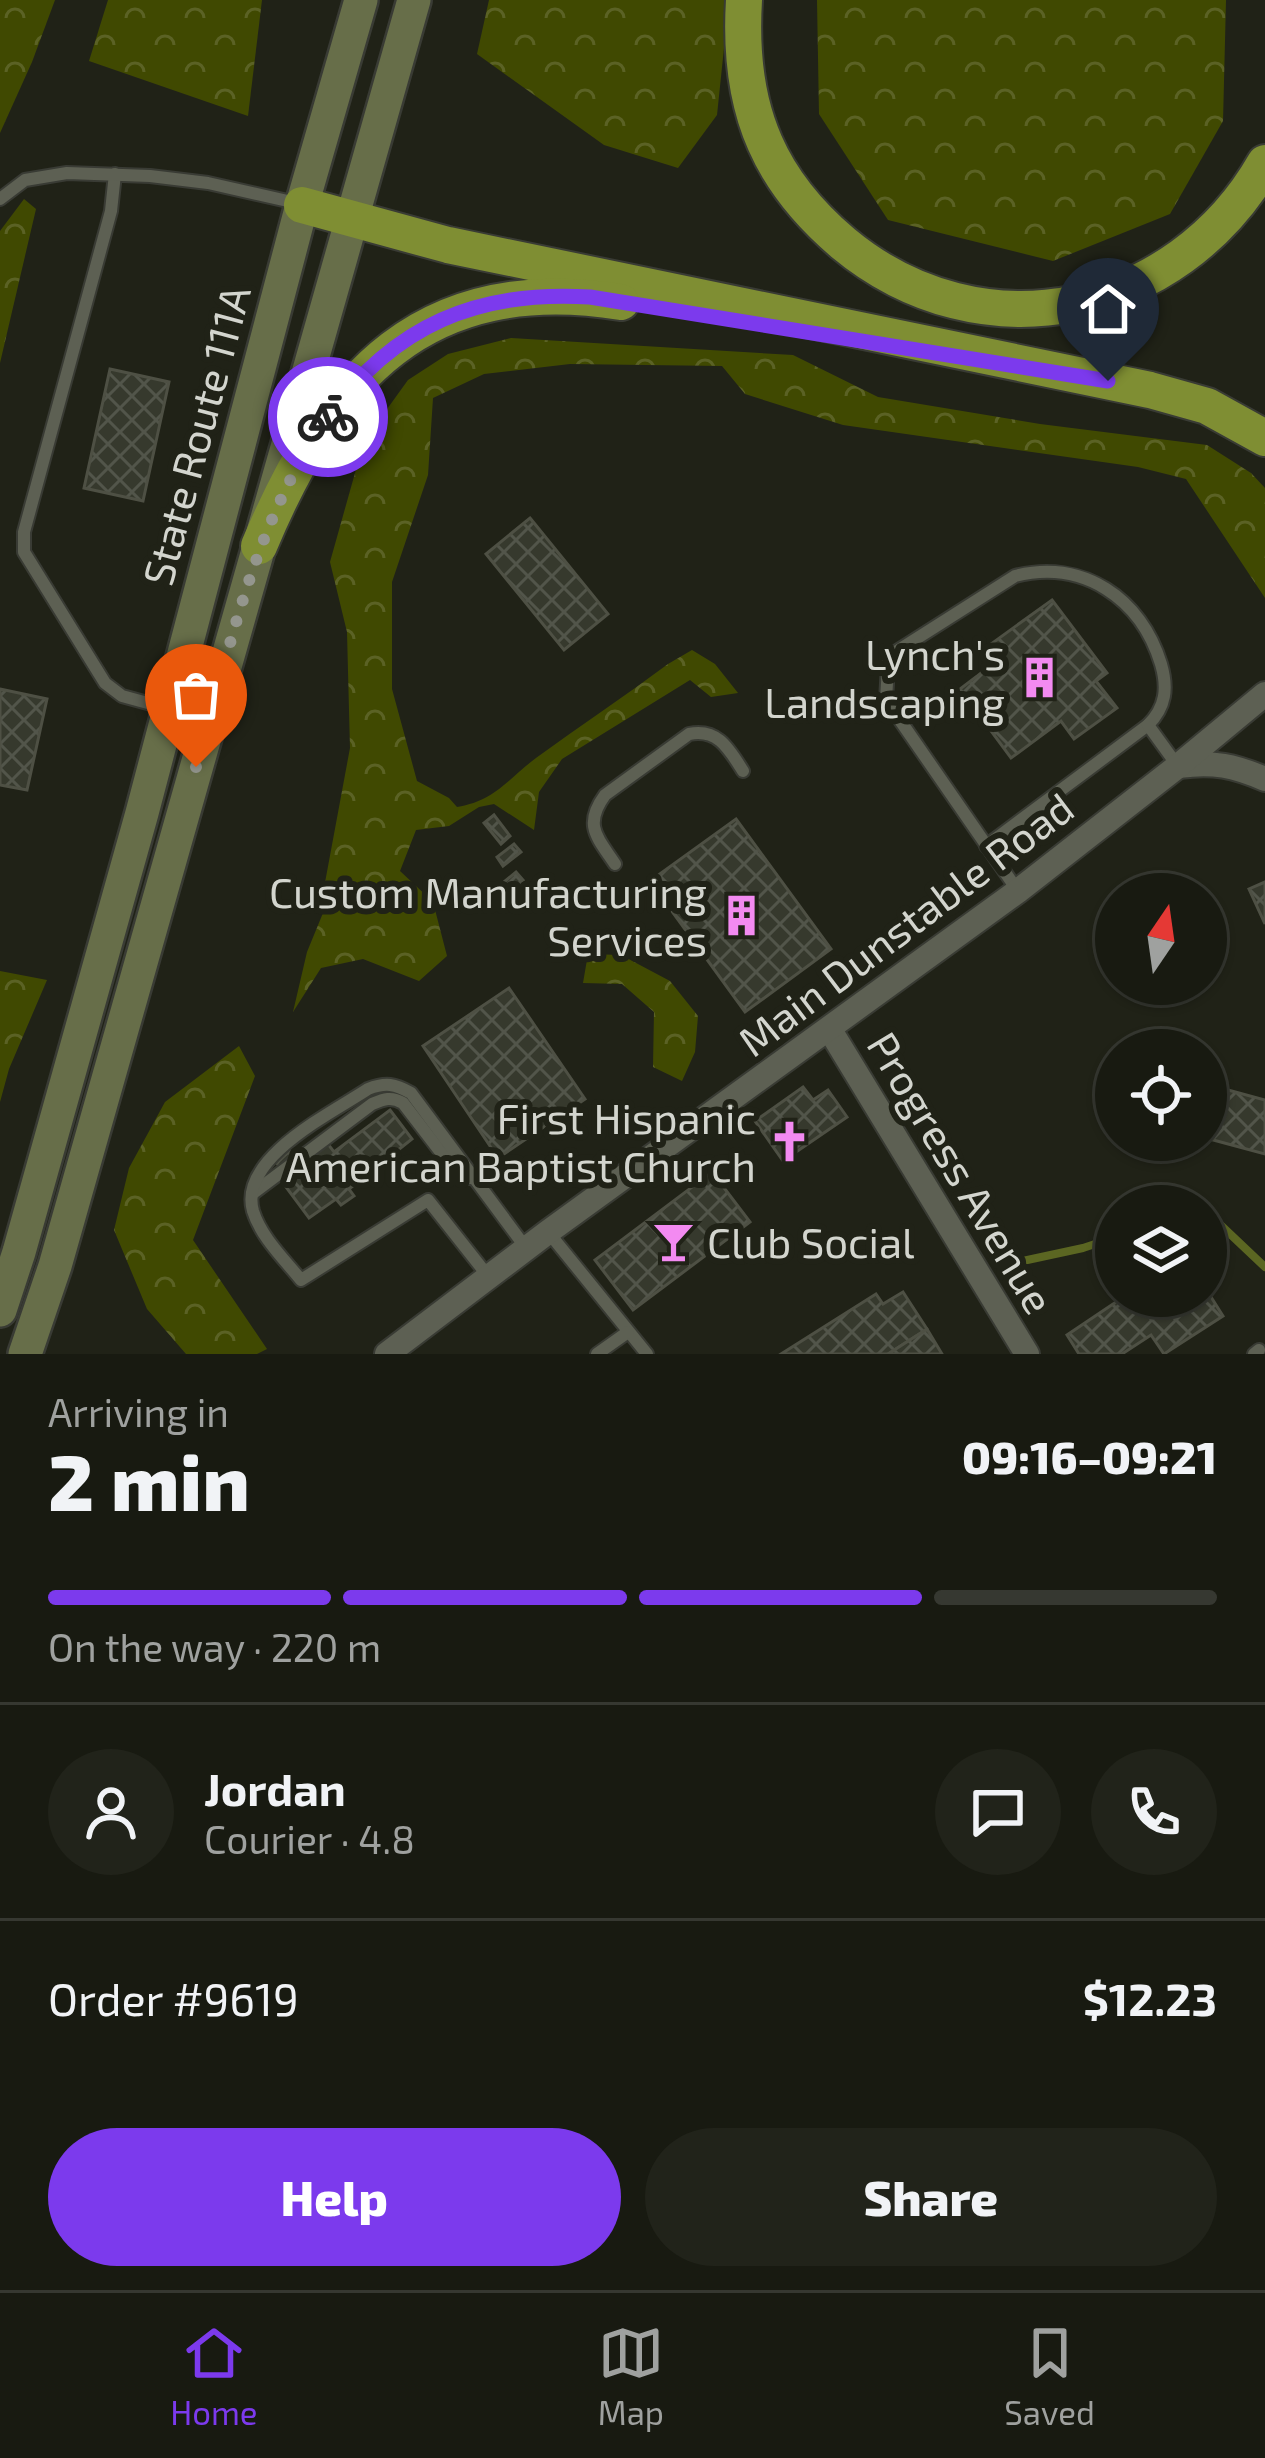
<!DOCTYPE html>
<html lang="en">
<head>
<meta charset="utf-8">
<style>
	:root { --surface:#181a11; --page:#21231a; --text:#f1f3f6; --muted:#9fa19f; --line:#363831; --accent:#7c3aed }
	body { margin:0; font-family:"Exo 2",sans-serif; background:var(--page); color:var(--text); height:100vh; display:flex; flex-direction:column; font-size:45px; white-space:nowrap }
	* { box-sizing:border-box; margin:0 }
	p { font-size:39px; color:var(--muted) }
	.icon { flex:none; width:66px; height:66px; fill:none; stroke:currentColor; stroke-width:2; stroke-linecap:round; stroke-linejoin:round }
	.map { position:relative; height:1354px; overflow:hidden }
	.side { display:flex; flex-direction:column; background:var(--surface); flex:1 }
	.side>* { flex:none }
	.needle { width:78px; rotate:13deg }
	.tools { position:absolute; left:1095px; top:873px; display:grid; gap:24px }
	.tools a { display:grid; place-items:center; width:132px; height:132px; border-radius:50%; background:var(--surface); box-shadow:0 3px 9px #0004,0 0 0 3px var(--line); font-size:60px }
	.pin { position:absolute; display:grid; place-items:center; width:102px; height:102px; color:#fff; margin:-123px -51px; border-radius:50% 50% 50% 0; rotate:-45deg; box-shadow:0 0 12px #0007 }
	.pin .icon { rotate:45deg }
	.courier { position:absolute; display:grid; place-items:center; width:120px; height:120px; margin:-60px; border:9px solid #7c3aed; border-radius:50%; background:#fff; color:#222; box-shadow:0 3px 15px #0007 }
	.summary em { font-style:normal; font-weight:800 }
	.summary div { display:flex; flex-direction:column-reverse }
	.summary { display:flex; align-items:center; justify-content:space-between; height:204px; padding:0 48px }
	h1 { font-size:78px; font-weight:800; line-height:90px }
	.bar { display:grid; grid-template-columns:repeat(4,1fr); gap:18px 12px; align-content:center; height:144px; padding:0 48px }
	.bar i { height:15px; border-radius:9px; background:var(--line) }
	.bar .active { background:var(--accent) }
	.bar p { grid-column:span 4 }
	.line { display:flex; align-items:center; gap:30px; padding:0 48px; border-top:3px solid var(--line) }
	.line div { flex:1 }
	.round { display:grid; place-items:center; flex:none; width:126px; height:126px; border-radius:63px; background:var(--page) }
	.cta { display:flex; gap:24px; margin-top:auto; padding:24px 48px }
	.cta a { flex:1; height:138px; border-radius:72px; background:var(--accent); color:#fff; font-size:48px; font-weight:800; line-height:138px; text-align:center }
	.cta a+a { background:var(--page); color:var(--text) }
	.menu { display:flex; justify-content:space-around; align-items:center; height:168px; border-top:3px solid var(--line); background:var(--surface); font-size:33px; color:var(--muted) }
	.menu a { display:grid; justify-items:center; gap:6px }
	.menu .active { color:var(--accent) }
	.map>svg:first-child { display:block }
	.forest { fill:url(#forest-crowns) }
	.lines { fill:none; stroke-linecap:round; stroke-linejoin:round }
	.stream { stroke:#5b6622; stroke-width:8 }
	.building { fill:url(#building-cross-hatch); stroke:#4e5044; stroke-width:3 }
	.lane-casing { stroke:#393b34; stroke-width:16 }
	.street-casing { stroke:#393b34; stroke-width:28 }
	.secondary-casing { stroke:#393b34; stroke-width:38 }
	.highway-casing { stroke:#393b34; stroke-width:40 }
	.lane { stroke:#5d6053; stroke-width:12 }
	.street { stroke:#5d6053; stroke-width:24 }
	.secondary { stroke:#676e49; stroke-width:33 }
	.highway { stroke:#7f8e33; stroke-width:36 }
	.done { stroke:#94968e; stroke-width:12; stroke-dasharray:0 21.6 }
	.route { stroke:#7c3aed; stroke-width:15 }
	.labels { text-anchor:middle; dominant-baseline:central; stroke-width:12; stroke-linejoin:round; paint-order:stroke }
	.street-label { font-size:42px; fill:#d3d5ce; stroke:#202217 }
	.poi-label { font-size:42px; fill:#d3d5ce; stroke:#202217; text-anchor:end }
</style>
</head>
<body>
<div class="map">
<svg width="1265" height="1354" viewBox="0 0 1265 1354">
	<defs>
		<pattern id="forest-crowns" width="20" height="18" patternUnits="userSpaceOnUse" patternTransform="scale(3)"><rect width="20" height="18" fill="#404901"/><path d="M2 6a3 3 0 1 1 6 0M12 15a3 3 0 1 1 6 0" fill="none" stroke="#5b6225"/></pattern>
		<pattern id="building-cross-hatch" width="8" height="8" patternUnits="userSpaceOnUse" patternTransform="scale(3)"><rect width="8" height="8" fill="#36392d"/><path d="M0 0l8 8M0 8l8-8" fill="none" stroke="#52554a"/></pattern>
	</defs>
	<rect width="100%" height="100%" fill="#202217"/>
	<g class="forest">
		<path d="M0 0H55L32 62 0 133Z"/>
		<path d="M108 0H262L248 116 89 61Z"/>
		<path d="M489 0H729L717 115 678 168 604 145 477 54Z"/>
		<path d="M817 0H1226L1223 121 1170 214 1053 261 888 220 819 114Z"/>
		<path d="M24 199 36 209 0 363V231Z"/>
		<path d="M511 338 793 355 878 397 1040 424 1207 445 1251 473 1265 488V598L1186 479 1138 467 843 425 745 394 722 366 570 364 484 374 433 398 428 475 392 582V689L417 781 449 798 457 807C495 801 508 779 536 758 580 726 625 696 668 664L692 650 715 664 738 693 711 697 690 680 562 759 539 792 534 830 494 804 479 807 449 826 416 830 400 871 433 902 447 956 419 981 363 959 321 968 293 1012 307 952 323 913 324 888 350 748 347 632 330 562 364 441 408 380 448 354Z"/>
		<path d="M588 954 621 955 670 981 698 1016 695 1052 682 1081 653 1067 654 1012 622 984 583 983Z"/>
		<path d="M0 971 47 980 9 1069 0 1102Z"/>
		<path d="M239 1046 255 1076 193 1240 267 1349 257 1354H186L147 1309 114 1230 129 1168 165 1102Z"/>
	</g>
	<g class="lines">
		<g class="stream">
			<path d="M1206 1215H1210L1265 1267"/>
			<path d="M1018 1262 1083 1248 1116 1237"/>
		</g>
	</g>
	<g class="building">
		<path d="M110 369 169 382 143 501 84 488Z"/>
		<path d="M530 518 608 614 564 650 486 554Z"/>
		<path d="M1052 600 1107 673 1096 681 1117 708 1074 739 1061 721 1011 758 960 689 1001 658 991 644Z"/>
		<path d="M0 689 47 699 27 790 0 785Z"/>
		<path d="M494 815 510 836 501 844 484 823Z"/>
		<path d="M736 819 831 949 745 1012 650 881Z"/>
		<path d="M514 844 521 852 503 866 497 857Z"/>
		<path d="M516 872 523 880 505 894 499 886Z"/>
		<path d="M1265 882V924L1249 889Z"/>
		<path d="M509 988 585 1099 498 1158 423 1046Z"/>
		<path d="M1206 1084 1265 1100V1154L1206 1138Z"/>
		<path d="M803 1087 813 1100 828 1090 847 1117 783 1161 755 1121Z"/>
		<path d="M390 1110 412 1139 349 1189 354 1196 341 1205 336 1199 309 1218 286 1187 291 1183 276 1162 290 1151 306 1172 310 1169 305 1162 328 1144 334 1152Z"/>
		<path d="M712 1172 750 1222 633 1310 595 1260Z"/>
		<path d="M1206 1289 1223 1316 1164 1354 1151 1335 1122 1354H1079L1067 1335 1125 1296H1206Z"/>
		<path d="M903 1292 927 1329 888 1354H781L876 1294 883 1304Z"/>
		<path d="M927 1329 942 1354H888Z"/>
	</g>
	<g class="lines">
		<defs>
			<g id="lane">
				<path d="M115 174 111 211 24 532V552L105 683 122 696 166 708"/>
				<path d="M0 199 25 180 67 173 150 176 208 183 301 204"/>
				<path d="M986 846 1148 725"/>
				<path d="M615 864C597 837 583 825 605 795L689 734C718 728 729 749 743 771"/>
				<path d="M1018 891 886 700 888 666 897 651 1015 576C1083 559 1141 598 1161 664 1168 688 1166 707 1148 725L1177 765"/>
				<path d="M252 1194 372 1104C384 1099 391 1096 403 1103L446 1159 470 1178"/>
				<path d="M549 1233 647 1354"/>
				<path d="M488 1276 428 1200 301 1280C284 1259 261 1237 253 1211 238 1158 332 1113 368 1089 386 1082 395 1084 411 1093L526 1248"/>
				<path d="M597 1354 628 1332"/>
				<path d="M1254 1354 1259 1350"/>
			</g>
			<g id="street">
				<path d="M1180 766C1213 761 1235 766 1265 779"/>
				<path d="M830 1030 1027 1354"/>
				<path d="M387 1354 548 1232 1018 891 1178 766 1265 694"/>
			</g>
			<g id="secondary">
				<path d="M0 1310 19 1252 142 813 302 205 361 0"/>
				<path d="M25 1354 55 1266 414 0"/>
			</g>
			<g id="highway">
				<path d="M744 0C741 49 745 98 765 143 782 182 810 215 843 243 981 358 1177 317 1265 163"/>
				<path d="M302 205 448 245 1150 390 1207 406 1265 438"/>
				<path d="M259 546C330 376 424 271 621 302"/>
			</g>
		</defs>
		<use href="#lane" class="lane-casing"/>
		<use href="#street" class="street-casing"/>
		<use href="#secondary" class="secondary-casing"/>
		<use href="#highway" class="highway-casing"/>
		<use href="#lane" class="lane"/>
		<use href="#street" class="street"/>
		<use href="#secondary" class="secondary"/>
		<use href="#highway" class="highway"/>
	</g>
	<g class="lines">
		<path class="done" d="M196 767C231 646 254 522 328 417"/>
		<path class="route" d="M328 417C394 325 478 290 590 297L1108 381"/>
	</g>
	<defs>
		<symbol id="building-bare" viewBox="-9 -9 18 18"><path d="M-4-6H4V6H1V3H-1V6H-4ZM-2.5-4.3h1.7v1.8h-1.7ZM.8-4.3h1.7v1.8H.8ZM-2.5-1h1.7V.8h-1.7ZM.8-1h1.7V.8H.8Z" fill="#f38af1" stroke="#202217" stroke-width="2.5" paint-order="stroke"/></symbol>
		<symbol id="church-bare" viewBox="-9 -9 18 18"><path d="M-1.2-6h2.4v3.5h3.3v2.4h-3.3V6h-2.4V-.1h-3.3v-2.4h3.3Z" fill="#f38af1" stroke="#202217" stroke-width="2.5" paint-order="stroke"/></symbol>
		<symbol id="bar-bare" viewBox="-9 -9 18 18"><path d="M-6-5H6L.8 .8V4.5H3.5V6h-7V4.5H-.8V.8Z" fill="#f38af1" stroke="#202217" stroke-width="2.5" paint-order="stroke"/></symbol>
	</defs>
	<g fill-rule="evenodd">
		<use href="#building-bare" x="1010" y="648" width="59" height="59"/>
		<use href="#building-bare" x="712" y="886" width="59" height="59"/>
		<use href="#church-bare" x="760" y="1112" width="59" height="59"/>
		<use href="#bar-bare" x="644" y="1212" width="59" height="59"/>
	</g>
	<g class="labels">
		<g class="street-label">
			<text transform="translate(195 435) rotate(-75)">State Route 111A</text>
			<text transform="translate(905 923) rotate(-37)">Main Dunstable Road</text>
			<text transform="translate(962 1172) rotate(59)">Progress Avenue</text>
		</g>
		<g class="poi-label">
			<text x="1005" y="653">Lynch's<tspan x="1005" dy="48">Landscaping</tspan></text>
			<text x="707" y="891">Custom Manufacturing<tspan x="707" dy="48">Services</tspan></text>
			<text x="756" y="1117">First Hispanic<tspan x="756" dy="48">American Baptist Church</tspan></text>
			<text x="707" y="1241" text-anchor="start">Club Social</text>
		</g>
	</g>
</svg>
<div class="tools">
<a><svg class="needle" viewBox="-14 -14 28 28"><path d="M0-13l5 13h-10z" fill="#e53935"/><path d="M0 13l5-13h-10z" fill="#9fa19f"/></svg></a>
<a><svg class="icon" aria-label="locate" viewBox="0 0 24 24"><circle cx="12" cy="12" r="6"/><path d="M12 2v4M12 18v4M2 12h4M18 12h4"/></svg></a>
<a><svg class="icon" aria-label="layers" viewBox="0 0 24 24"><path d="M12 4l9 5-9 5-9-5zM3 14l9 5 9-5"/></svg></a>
</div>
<div class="pin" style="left:196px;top:767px;background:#ea580c"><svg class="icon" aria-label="bag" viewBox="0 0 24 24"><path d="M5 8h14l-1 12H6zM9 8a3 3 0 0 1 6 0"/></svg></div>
<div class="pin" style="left:1108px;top:381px;background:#1f2937"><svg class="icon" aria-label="home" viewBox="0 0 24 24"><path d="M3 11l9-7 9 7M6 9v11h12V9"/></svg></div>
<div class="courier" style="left:328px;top:417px"><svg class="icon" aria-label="bike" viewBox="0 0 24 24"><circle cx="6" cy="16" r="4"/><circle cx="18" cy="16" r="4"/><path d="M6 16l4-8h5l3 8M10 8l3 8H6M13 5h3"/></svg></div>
</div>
<section class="side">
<div class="summary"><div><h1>2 min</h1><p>Arriving in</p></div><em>09:16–09:21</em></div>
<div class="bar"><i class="active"></i><i class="active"></i><i class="active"></i><i></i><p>On the way · 220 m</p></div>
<div class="line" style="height:216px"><a class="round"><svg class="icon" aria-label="person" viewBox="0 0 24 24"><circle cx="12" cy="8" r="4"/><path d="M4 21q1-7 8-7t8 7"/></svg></a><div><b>Jordan</b><p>Courier · 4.8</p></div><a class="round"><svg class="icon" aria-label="chat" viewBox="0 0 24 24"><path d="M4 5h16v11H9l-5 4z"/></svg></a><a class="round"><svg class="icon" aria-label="phone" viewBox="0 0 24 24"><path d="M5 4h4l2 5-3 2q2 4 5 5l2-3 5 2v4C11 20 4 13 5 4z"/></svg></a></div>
<div class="line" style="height:156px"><div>Order #9619</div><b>$12.23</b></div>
<div class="cta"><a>Help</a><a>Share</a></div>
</section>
<nav class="menu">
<a class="active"><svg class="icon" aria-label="home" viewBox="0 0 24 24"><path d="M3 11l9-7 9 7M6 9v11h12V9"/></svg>Home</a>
<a><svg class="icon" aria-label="map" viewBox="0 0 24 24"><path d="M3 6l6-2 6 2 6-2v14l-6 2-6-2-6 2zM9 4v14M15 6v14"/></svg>Map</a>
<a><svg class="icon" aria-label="saved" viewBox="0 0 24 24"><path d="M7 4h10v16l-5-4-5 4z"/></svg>Saved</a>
</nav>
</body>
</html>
